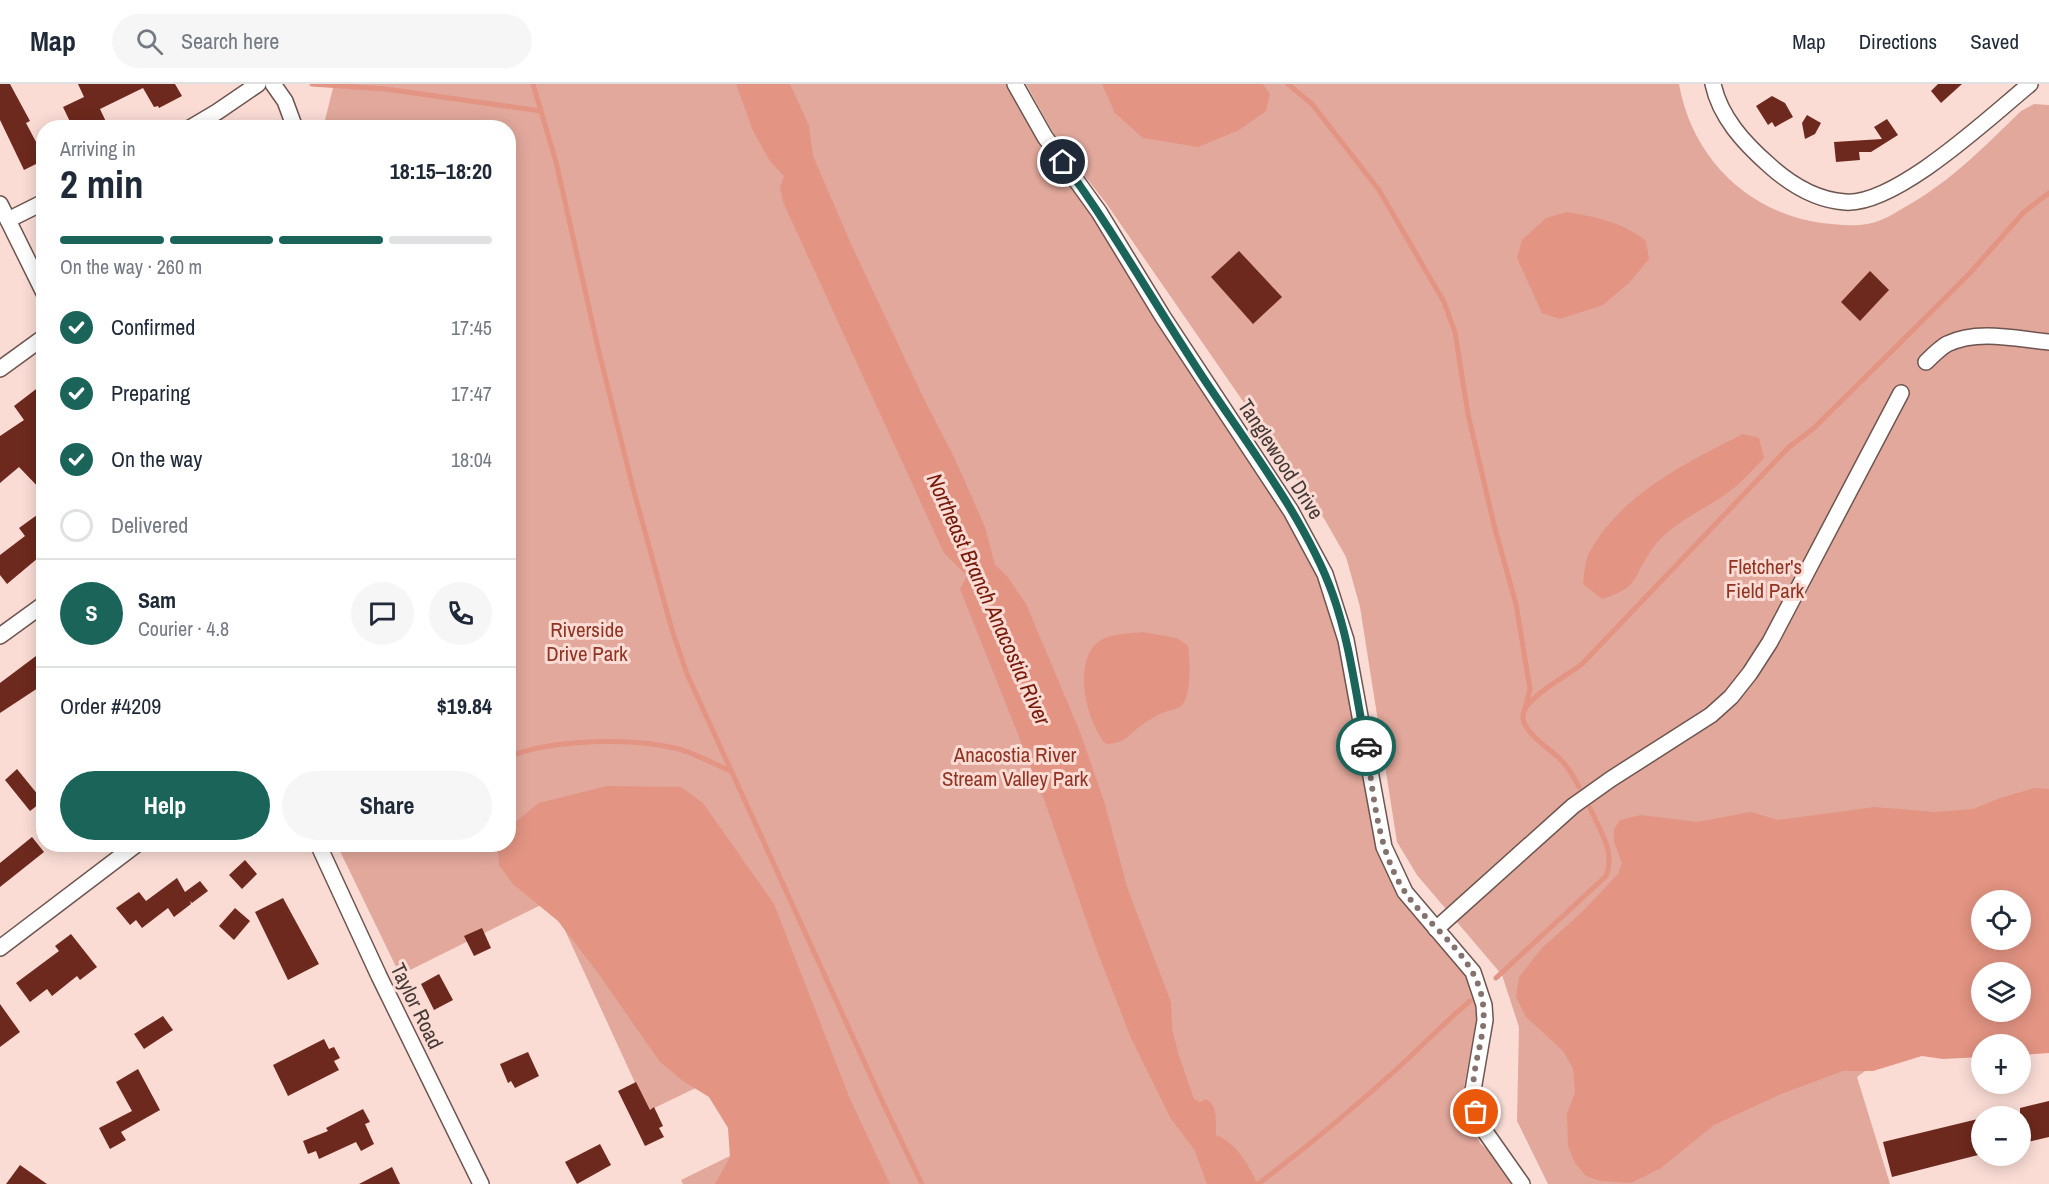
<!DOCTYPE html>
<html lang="en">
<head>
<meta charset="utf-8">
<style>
	:root { --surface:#fff; --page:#f6f6f7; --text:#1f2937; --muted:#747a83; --line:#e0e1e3; --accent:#1b645a }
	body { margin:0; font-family:"Archivo Narrow",sans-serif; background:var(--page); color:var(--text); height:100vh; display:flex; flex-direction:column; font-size:22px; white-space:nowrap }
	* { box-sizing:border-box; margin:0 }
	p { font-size:20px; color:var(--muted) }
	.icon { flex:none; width:33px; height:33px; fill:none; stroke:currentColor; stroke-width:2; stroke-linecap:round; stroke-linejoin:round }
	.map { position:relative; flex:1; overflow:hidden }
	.drawer { position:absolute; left:36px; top:36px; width:480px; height:732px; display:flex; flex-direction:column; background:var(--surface); border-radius:24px; box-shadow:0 3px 15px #0003 }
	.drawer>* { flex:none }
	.tools { position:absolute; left:1971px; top:806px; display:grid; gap:12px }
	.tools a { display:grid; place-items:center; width:60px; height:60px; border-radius:50%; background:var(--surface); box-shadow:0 3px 15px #0003; font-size:30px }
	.pin { position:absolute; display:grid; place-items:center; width:51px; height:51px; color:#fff; margin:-26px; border:3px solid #fff; border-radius:50%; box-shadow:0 2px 6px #0007 }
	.courier { position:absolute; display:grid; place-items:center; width:60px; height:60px; margin:-30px; border:4px solid #1b645a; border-radius:50%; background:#fff; color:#222; box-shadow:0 2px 8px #0007 }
	.headline em { font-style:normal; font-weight:700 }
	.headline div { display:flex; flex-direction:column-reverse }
	.headline { display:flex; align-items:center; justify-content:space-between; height:102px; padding:0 24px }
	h1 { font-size:39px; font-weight:700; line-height:45px }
	.bar { display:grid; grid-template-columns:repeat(4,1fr); gap:9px 6px; align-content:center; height:72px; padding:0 24px }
	.bar i { height:8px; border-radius:4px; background:var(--line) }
	.bar .active { background:var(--accent) }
	.bar p { grid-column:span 4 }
	.line { display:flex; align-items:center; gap:15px; padding:0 24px; border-top:2px solid var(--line) }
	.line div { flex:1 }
	.round { display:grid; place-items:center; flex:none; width:63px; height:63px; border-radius:32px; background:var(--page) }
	ol { padding:0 24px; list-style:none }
	li { display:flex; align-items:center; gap:18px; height:66px }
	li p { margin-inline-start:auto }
	li .icon { padding:6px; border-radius:50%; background:var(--accent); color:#fff; stroke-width:4 }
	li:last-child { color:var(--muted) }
	li i { width:33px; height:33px; border:3px solid var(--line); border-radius:50% }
	.action { display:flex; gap:12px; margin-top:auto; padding:12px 24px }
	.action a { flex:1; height:69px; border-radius:36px; background:var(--accent); color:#fff; font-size:24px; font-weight:700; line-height:69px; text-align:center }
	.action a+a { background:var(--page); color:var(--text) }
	header { display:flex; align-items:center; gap:36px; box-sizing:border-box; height:84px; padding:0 30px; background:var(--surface); border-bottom:2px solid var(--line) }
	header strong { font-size:28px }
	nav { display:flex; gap:33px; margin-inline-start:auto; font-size:21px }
	.search { width:420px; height:54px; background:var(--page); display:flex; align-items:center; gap:15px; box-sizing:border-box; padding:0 21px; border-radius:33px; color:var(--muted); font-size:22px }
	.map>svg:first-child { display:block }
	.green { fill:#e2a89c; fill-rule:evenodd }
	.forest { fill:#e39483; fill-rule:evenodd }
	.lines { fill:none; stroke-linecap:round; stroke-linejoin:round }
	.stream { stroke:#e39483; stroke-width:5 }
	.building { fill:#6d291d }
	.minor-casing { stroke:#6e554f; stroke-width:18 }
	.minor { stroke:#fff; stroke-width:15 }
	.done { stroke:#84726e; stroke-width:6; stroke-dasharray:0 10.8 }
	.route { stroke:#1b645a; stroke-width:8 }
	.labels { text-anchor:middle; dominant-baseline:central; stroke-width:6; stroke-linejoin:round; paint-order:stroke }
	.street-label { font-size:21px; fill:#453936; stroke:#fadcd5 }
	.park-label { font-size:21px; fill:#913423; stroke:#fadcd5 }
	.water-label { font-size:22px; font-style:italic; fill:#761908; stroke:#fadcd5 }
</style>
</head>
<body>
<header>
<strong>Map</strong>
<div class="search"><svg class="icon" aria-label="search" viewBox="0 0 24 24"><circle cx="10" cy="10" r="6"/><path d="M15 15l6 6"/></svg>Search here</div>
<nav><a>Map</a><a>Directions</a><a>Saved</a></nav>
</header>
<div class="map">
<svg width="2049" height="1100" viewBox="0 0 2049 1100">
	<rect width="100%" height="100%" fill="#fadcd5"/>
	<g class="green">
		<path d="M334 0H1006C1030 41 1053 85 1086 121L1297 438 1337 539 1368 708 1377 769 1409 822 1464 888 1478 927 1464 1003 1466 1033 1480 1059 1502 1079 1519 1100H683L681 1096 834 1021 801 953 648 1027 551 816 400 891 337 761 508 760V44H323Z"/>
		<path d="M1026 0H1679C1692 74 1748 129 1822 139 1838 141 1857 143 1872 139 1884 136 1895 129 1905 123 1950 98 1984 63 2021 27L2034 20 2049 21V919L2020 888H1982V927L1928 941 1857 993 1890 1100H1548L1517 1037 1519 943 1502 891 1417 791 1397 758 1360 523 1346 473 1325 436 1106 119 1059 59ZM1982 816H2020V855H1982Z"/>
	</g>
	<g class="forest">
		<path d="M736 0H790L809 42 813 72 851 160 923 313 955 375 985 443 995 481 1007 492 1026 520 1080 648 1104 717 1128 806 1171 918 1172 945 1179 972 1194 1015 1200 1018 1206 1015C1219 1023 1215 1037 1216 1051 1238 1060 1247 1080 1258 1100H1207L1194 1065 1171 1035 1131 954 1096 864 1045 718 960 505 967 492 944 469 783 118 780 103 784 92 770 77 753 47Z"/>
		<path d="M1102 0H1263L1270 10 1266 27 1239 46 1198 63 1143 54 1115 29Z"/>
		<path d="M1567 128C1596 133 1622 138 1646 157L1649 175 1629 199 1603 221 1560 235 1542 229 1517 174 1522 156 1546 134Z"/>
		<path d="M1743 350 1759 354 1764 374C1754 384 1745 395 1734 404 1708 425 1672 437 1652 465 1632 493 1641 503 1602 515L1583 500C1584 491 1585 478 1589 469 1621 410 1686 379 1743 350Z"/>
		<path d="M1143 548 1177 554 1188 562C1190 575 1192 613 1181 622 1176 626 1168 626 1163 629 1157 631 1151 635 1146 638 1129 649 1128 659 1106 660 1086 638 1071 575 1101 556 1113 549 1130 550 1143 548Z"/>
		<path d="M607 702 681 703 703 719 774 820 850 1015 890 1100H715L730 1073 728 1044 709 1013 683 997 660 978 598 889 558 837 513 800 499 781 498 766 500 761 508 760 509 743 539 719Z"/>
		<path d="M2035 704 2049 705V969L2021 971 2020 960H1982L1981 973 1943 975 1922 972 1873 987H1843L1781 1010 1714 1041 1661 1084 1631 1099 1600 1097 1586 1092 1575 1079 1568 1062 1567 1030 1575 1009 1573 984 1563 967 1526 933 1516 913 1519 893 1541 865 1583 827 1618 790 1622 779 1614 758V745L1620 736 1641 731 1697 738 1751 728 1778 736 1875 723 1935 728 1973 725 2000 714ZM1982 816H2020V855H1982ZM1982 888H2020V927H1982Z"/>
	</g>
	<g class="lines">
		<g class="stream">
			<path d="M312 0 386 5 541 27"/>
			<path d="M533 0 556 78 599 268 633 404 672 546 687 590 883 1019 922 1100"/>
			<path d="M1288 0 1312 20 1379 106 1444 218 1455 248 1468 330 1495 445 1516 520 1530 605 1525 625"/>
			<path d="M508 673C552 655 634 653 679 665 696 670 714 680 731 687"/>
			<path d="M1579 703C1574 693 1569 684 1561 676 1551 665 1516 645 1524 627 1532 610 1567 592 1582 580L1789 363 1814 344 1915 244 1969 190 2024 128 2049 109"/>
			<path d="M1496 894 1606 792C1616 768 1600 747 1590 724"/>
			<path d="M1258 1100C1307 1063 1354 1024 1399 983 1423 961 1445 938 1470 917"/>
		</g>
	</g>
	<g class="building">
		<path d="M0 0H10L30 37 26 39 44 73V76L24 86 0 36Z"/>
		<path d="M78 0H175L182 12 159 24 158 22 154 23 143 4 100 25 109 44H73L63 23 84 13Z"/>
		<path d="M1938 0H1962L1941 19 1931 7Z"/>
		<path d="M1772 12 1785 19 1793 33 1775 43 1772 38 1768 41 1756 22Z"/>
		<path d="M1807 31 1821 39 1815 50 1805 55 1802 39Z"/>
		<path d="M1887 35 1898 51 1871 68H1859L1860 76 1836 78 1834 58 1882 55 1874 43Z"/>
		<path d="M1239 167 1282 213 1253 240 1211 193Z"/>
		<path d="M1870 187 1889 206 1860 237 1841 218Z"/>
		<path d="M44 299V409L19 383 0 399V352L24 336 14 322Z"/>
		<path d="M37 431 44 439V469L7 500 0 491V471L25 452 19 444Z"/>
		<path d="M44 566V600L0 629V599Z"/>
		<path d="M17 685 43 717 30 727 5 696Z"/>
		<path d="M32 753 44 768 0 803V779Z"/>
		<path d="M245 776 257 790 242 805 229 791Z"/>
		<path d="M177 794 185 808 200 797 208 807 192 819 190 817 191 820 174 833 168 824 142 844 136 836 130 841 116 824 139 808 146 817Z"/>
		<path d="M283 814 319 880 288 896 255 828Z"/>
		<path d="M235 824 250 837 234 856 219 842Z"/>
		<path d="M482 844 491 864 474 872 464 852Z"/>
		<path d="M71 850 97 883 80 896 77 892 52 912 47 905 30 918 16 899 59 867 55 862Z"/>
		<path d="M439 890 453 916 434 926 421 900Z"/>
		<path d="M0 920 20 948 0 963Z"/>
		<path d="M163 932 173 946 144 965 134 950Z"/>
		<path d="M324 955 329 965 334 963 340 974 334 977 339 986 288 1012 273 981Z"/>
		<path d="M528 968 539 992 515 1004 511 997 508 999 500 980Z"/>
		<path d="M138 985 160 1026 121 1048 126 1056 110 1065 99 1044 132 1027 116 998Z"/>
		<path d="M636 998 650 1026 654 1023 663 1042 659 1044 664 1053 645 1062 618 1007Z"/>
		<path d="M2049 1017V1053L2020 1060V1024Z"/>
		<path d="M363 1025 370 1038 365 1040 374 1060 361 1067 356 1058 319 1075 316 1067 308 1070 303 1057 328 1047 326 1044Z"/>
		<path d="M1982 1034V1070L1892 1093 1883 1058Z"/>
		<path d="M600 1060 611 1081 577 1100 565 1078Z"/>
		<path d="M20 1081 47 1100H6Z"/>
		<path d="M392 1083 400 1100H359Z"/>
	</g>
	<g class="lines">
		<defs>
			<g id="minor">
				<path d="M273 0 285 17 295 44"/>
				<path d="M1015 0 1045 53 1099 128 1163 233 1291 427 1325 490 1346 556 1384 763 1405 808 1473 888 1484 921 1485 936 1473 1006 1476 1028 1484 1046 1522 1100"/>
				<path d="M1713 0C1720 33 1744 59 1769 81 1790 100 1816 116 1845 118 1896 122 1991 32 2030 0"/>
				<path d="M190 44 217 28 258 0"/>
				<path d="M0 120 44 209"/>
				<path d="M8 136 44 118"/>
				<path d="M1926 278C1932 272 1940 264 1947 260 1978 245 2017 255 2049 258"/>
				<path d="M0 285 44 253"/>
				<path d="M0 552 44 520"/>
				<path d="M318 760 379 892 481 1100"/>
				<path d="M1436 845 1573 722 1611 695 1711 631 1731 613 1750 589 1770 558 1901 309"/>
				<path d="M0 864 137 760"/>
			</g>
		</defs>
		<use href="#minor" class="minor-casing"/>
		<use href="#minor" class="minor"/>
	</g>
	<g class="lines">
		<path class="done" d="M1366 662C1374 711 1377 766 1405 808 1427 841 1468 866 1480 906 1491 943 1474 969 1473 1005 1473 1013 1475 1021 1476 1028"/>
		<path class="route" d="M1063 78C1113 146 1154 219 1200 289 1244 356 1306 435 1333 511 1350 559 1356 612 1366 662"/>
	</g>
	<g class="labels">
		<g class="street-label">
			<text transform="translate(1281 375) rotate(57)">Tanglewood Drive</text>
			<text transform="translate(417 922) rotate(64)">Taylor Road</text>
		</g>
		<g class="park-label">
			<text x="1765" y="482">Fletcher's<tspan x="1765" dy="24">Field Park</tspan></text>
			<text x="587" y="545">Riverside<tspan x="587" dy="24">Drive Park</tspan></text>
			<text x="1015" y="670">Anacostia River<tspan x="1015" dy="24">Stream Valley Park</tspan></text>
		</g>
		<g class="water-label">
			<text transform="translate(989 515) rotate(66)">Northeast Branch Anacostia River</text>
		</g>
	</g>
</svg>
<div class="tools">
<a><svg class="icon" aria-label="locate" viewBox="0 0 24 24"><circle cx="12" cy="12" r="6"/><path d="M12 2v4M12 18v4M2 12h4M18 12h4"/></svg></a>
<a><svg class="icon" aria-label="layers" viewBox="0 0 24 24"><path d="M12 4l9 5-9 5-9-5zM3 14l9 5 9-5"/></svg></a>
<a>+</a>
<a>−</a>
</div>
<div class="pin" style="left:1476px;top:1028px;background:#ea580c"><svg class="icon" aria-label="bag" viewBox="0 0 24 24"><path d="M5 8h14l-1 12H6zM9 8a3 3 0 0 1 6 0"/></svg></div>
<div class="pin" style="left:1063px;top:78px;background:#1f2937"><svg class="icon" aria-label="home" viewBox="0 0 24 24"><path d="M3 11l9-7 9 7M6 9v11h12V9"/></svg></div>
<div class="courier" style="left:1366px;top:662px"><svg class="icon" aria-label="car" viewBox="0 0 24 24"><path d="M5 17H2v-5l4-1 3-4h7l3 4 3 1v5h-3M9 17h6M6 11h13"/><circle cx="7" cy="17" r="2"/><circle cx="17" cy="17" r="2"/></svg></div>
<section class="drawer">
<div class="headline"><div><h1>2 min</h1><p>Arriving in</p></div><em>18:15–18:20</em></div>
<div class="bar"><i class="active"></i><i class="active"></i><i class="active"></i><i></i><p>On the way · 260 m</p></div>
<ol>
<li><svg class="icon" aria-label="check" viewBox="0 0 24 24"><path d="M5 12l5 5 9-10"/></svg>Confirmed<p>17:45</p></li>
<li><svg class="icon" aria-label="check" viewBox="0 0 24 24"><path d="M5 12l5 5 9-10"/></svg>Preparing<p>17:47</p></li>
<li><svg class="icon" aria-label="check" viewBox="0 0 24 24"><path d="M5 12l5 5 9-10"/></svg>On the way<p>18:04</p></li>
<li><i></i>Delivered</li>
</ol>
<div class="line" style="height:108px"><b class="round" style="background:var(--accent);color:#fff">S</b><div><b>Sam</b><p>Courier · 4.8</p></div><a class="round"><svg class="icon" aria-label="chat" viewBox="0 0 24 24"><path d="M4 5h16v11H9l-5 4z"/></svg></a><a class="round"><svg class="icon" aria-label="phone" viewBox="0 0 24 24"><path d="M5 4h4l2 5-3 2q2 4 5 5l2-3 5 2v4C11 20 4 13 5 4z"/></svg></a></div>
<div class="line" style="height:78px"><div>Order #4209</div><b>$19.84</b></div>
<div class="action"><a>Help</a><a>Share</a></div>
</section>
</div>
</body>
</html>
